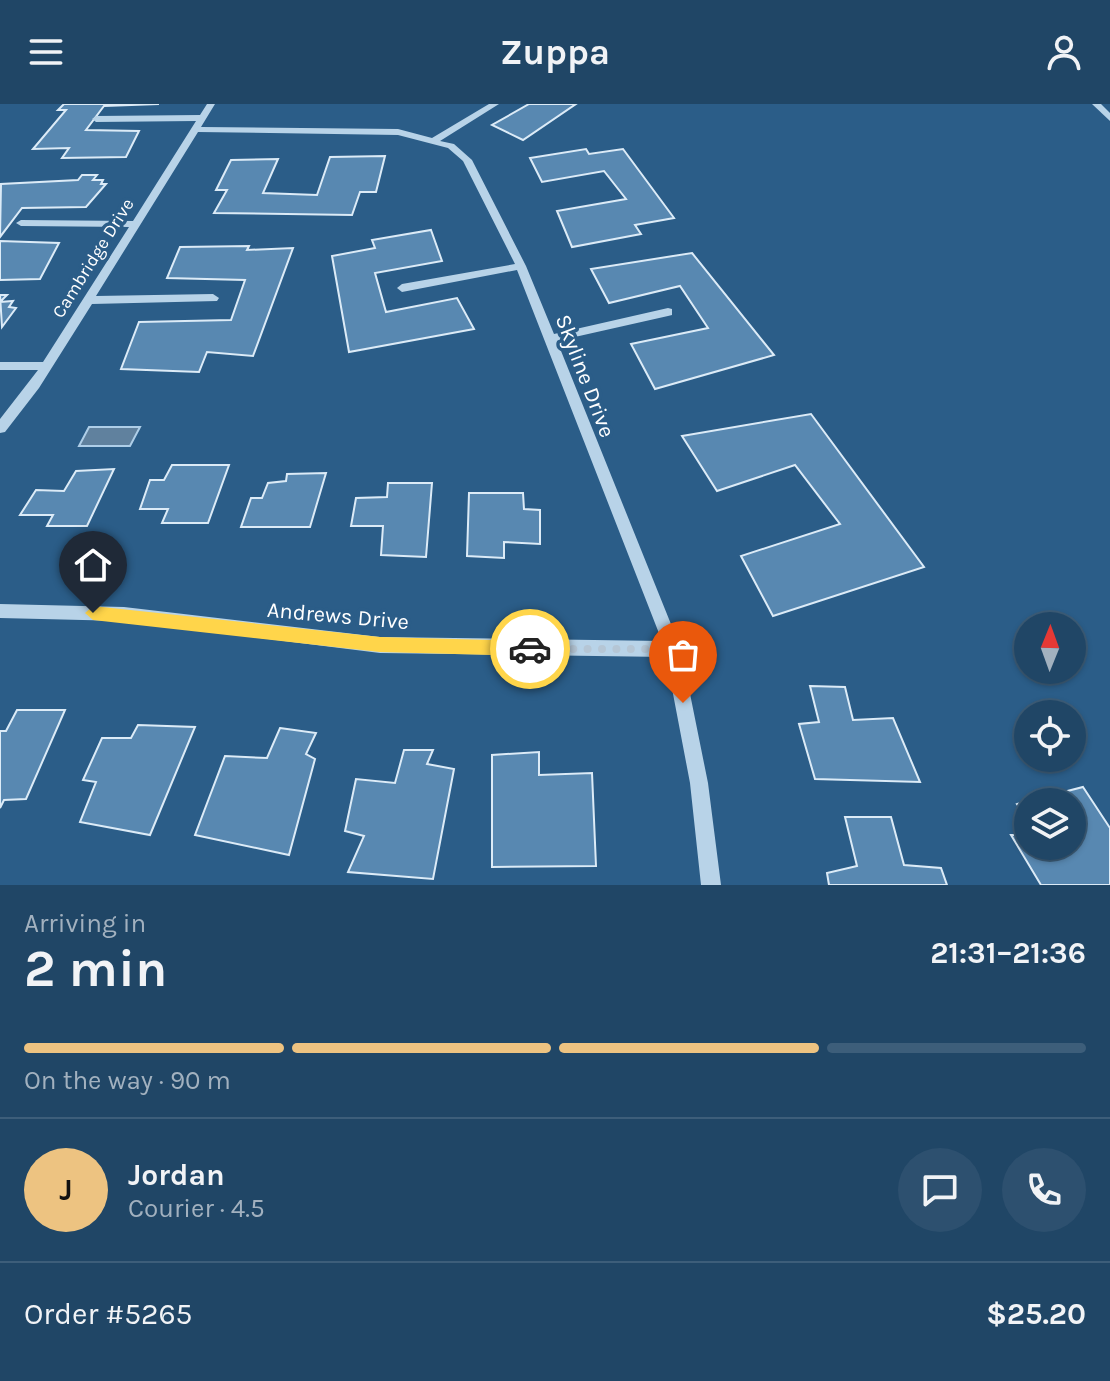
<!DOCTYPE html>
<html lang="en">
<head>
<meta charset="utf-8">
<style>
	:root { --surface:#204666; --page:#2d506f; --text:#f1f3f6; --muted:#a2b1bf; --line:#3d5e7a; --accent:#edc381 }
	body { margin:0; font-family:Karla,sans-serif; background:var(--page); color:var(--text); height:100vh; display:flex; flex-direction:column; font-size:30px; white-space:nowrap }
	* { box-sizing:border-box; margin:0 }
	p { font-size:26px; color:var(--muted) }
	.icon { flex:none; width:44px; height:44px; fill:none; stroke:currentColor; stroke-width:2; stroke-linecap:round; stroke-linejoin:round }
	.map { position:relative; height:781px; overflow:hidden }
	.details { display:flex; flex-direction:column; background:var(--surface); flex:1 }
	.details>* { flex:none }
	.needle { width:52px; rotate:1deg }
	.tools { position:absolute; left:1014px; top:508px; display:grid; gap:16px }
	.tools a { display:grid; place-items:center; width:72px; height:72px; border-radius:50%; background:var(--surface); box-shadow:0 2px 6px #0004,0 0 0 2px var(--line); font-size:40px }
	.pin { position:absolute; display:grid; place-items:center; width:68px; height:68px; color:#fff; margin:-82px -34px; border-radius:50% 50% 50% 0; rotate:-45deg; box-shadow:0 0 8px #0007 }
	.pin .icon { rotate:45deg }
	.courier { position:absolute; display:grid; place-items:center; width:80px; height:80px; margin:-40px; border:6px solid #ffd54a; border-radius:50%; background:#fff; color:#222; box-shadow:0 2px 10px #0007 }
	.summary em { font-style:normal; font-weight:700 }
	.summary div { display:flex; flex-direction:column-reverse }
	.summary { display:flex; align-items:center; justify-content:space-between; height:136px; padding:0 24px }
	h1 { font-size:52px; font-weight:700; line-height:60px }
	.bar { display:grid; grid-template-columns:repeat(4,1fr); gap:12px 8px; align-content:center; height:96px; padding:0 24px }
	.bar i { height:10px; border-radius:6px; background:var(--line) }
	.bar .current { background:var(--accent) }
	.bar p { grid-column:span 4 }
	.line { display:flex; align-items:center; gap:20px; padding:0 24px; border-top:2px solid var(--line) }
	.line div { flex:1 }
	.round { display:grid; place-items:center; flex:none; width:84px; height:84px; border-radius:42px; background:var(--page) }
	header { display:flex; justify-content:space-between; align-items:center; height:104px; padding:0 24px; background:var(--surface); font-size:36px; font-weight:700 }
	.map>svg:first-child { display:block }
	.water { fill:#60819e; stroke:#aecee8; stroke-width:2 }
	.building { fill:#5888b1; stroke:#dcebf7; stroke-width:2 }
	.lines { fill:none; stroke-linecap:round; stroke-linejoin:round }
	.minor { fill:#b8d3e8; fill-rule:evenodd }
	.route { fill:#ffd54a }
	.done { stroke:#b5c6d5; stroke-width:8; stroke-dasharray:0 14.4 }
	.labels { text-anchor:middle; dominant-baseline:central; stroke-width:7; stroke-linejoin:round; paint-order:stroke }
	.far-street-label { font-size:18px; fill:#fff; stroke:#2b5d88 }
	.street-label { font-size:22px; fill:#fff; stroke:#2b5d88 }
</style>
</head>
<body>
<header><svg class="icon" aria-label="menu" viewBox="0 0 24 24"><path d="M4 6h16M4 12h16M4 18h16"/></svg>Zuppa<svg class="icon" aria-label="person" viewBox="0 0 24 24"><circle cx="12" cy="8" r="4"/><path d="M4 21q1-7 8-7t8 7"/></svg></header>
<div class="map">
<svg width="1110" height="781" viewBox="0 0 1110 781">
	<rect width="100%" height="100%" fill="#2b5d88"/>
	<path class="water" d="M89 323H140L130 342H79Z"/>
	<g class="building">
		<path d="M64 0H159L104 2 86 26 139 27 126 53 62 54 69 44 33 45 66 6H58Z"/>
		<path d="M529 0H576L523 36 492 21Z"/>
		<path d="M586 45 589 50 623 45 674 114 635 121 641 130 572 143 557 107 626 95 604 67 542 78 530 54Z"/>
		<path d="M385 52 376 88H360L352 111 214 109 227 86H216L231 56 278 55 263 89 317 91 330 53Z"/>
		<path d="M82 71H97L93 76H103L101 80H106L86 103 22 104 0 133 1 80 78 76Z"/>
		<path d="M431 126 442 157 375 169 386 208 457 194 474 225 349 248 332 152 375 144 372 136Z"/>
		<path d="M0 137 59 139 40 175 0 176Z"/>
		<path d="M249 142 247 146 293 144 253 252 207 248 199 268 121 265 139 218 231 216 245 176 167 174 180 143Z"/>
		<path d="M692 149 774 251 655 285 631 240 708 224 680 182 609 199 591 165Z"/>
		<path d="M0 191H7L0 198 13 197 9 203 16 204 2 223Z"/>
		<path d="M811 310 924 463 773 512 741 452 840 420 795 361 717 387 682 332Z"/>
		<path d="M172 361H229L208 419H162L168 405H140L150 376H164Z"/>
		<path d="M114 365 87 422H47L53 411H20L36 386 64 387 76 367Z"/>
		<path d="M326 369 310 423H241L251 394H262L268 379 286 377 287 370Z"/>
		<path d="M388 379H432L426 453 381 451 383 422H351L356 394 387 393Z"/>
		<path d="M469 389H523L524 405 540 406V440L504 438V454L467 452Z"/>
		<path d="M810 582 845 583 853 616 893 614 920 678 815 675 799 620 819 618Z"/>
		<path d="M17 606H65L26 695 4 696 0 704V627H6Z"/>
		<path d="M138 621 195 623 150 731 80 718 96 678 83 676 102 634H131Z"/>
		<path d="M280 624 316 629 306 650 315 655 289 751 195 731 225 652 267 654Z"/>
		<path d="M404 646H433L427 660 454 665 433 775 348 768 364 732 345 727 356 675 395 679Z"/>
		<path d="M539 648V671L592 669 596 762 492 763V651Z"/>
		<path d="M1083 683 1110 724V781H1041L1011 731H1028V742H1072V698H1028V717L1017 700Z"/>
		<path d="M845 713H891L904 761 941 764 947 781H829L827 769 857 762Z"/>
	</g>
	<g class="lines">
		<g class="minor">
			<path d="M207 0H215L201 23 398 25 432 34 489 0H499L440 37 454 40 472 56 526 162 554 230 668 204 672 205V211L668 212 557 237 681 545 708 679 721 781H701L690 679 666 553 380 549 124 517 0 514V500L124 503 380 533 662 537 517 166 402 188 397 184 402 180 515 160 463 57 448 44 398 31 198 28 96 192 213 190 219 194 217 197 92 200 39 284 5 328 0 329V315L38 266H0V258H43L129 123 21 122 16 119 21 116 133 117 196 17 96 18 92 15 96 12 200 11Z"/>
			<path d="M1092 0H1101L1110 9V17Z"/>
		</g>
	</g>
	<path class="route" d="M93 502 380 533 530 537 537 545 530 552 380 548 93 516 85 509Z"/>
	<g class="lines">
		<path class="done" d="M530 545H673L683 599"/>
	</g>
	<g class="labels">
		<g class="far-street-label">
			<text transform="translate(93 154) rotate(-58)">Cambridge Drive</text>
		</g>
		<g class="street-label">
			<text transform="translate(585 272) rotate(69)">Skyline Drive</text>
			<text transform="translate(338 512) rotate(5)">Andrews Drive</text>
		</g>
	</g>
</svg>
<div class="tools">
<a><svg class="needle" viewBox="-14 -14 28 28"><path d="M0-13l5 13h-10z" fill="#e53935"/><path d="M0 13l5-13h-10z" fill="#a2b1bf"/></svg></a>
<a><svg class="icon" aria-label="locate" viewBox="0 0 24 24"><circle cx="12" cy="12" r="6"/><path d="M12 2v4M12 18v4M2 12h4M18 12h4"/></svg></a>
<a><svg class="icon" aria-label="layers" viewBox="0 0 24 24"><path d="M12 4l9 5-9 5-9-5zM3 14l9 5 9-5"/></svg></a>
</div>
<div class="pin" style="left:683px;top:599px;background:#ea580c"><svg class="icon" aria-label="bag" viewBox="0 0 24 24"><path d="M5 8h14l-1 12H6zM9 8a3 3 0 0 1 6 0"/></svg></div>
<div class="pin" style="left:93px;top:509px;background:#1f2937"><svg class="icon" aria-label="home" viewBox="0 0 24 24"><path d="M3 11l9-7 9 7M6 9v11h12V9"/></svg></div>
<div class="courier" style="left:530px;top:545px"><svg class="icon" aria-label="car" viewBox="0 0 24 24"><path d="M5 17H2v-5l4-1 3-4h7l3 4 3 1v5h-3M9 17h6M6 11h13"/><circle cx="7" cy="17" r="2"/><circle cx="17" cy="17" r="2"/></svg></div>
</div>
<section class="details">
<div class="summary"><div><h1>2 min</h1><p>Arriving in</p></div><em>21:31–21:36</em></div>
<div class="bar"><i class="current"></i><i class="current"></i><i class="current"></i><i></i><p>On the way · 90 m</p></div>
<div class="line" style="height:144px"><b class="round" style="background:var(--accent);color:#111">J</b><div><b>Jordan</b><p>Courier · 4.5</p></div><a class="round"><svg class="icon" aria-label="chat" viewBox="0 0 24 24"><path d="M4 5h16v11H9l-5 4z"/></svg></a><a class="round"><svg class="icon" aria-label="phone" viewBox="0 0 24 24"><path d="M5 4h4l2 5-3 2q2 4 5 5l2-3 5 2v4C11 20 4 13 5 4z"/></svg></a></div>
<div class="line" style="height:104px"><div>Order #5265</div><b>$25.20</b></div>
</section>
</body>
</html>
